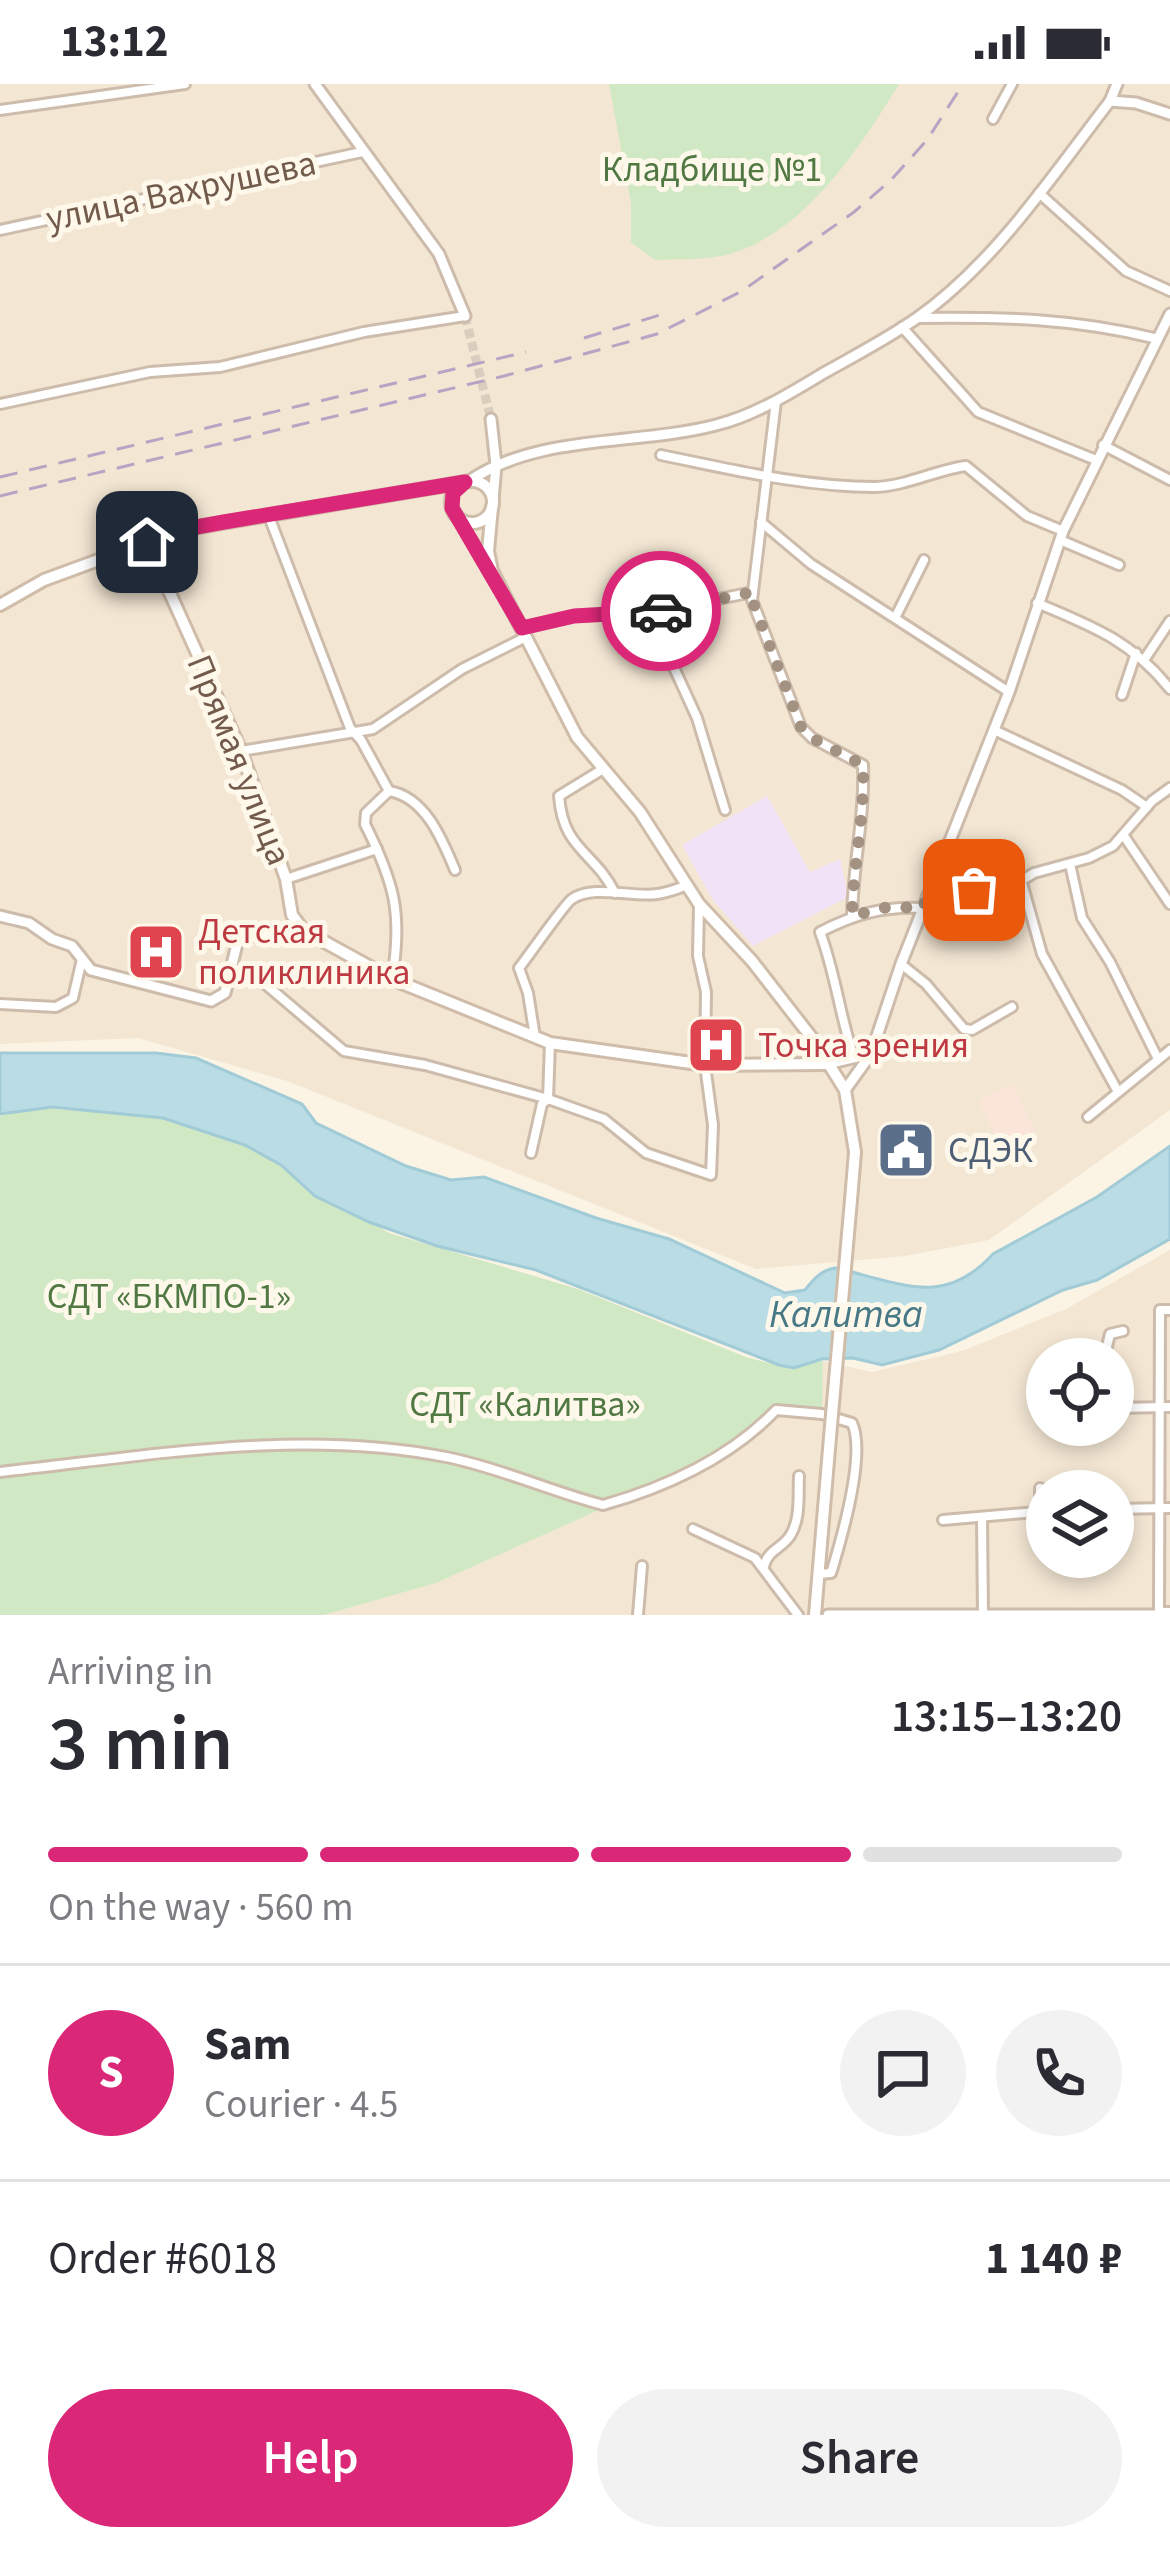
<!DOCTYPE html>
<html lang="en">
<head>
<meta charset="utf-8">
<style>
	:root { --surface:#fff; --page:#f2f2f3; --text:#2b2b33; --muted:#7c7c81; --line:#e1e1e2; --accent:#db2777 }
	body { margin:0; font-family:"Source Sans 3",sans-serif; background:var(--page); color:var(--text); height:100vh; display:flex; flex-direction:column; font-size:45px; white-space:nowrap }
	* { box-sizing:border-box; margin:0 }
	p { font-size:39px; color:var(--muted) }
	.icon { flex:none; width:66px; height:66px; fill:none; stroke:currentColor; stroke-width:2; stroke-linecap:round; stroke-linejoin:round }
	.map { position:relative; height:1531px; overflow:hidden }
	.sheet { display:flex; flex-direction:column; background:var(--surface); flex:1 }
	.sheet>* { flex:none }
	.tools { position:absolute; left:1026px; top:1254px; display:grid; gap:24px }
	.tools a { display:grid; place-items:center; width:108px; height:108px; border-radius:50%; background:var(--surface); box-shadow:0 6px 18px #0003; font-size:60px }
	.pin { position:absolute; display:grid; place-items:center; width:102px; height:102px; color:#fff; margin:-51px; border-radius:24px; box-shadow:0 6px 18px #0006 }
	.courier { position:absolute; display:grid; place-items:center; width:120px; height:120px; margin:-60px; border:9px solid #db2777; border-radius:50%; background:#fff; color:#222; box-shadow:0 3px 15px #0007 }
	.overview em { font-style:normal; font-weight:600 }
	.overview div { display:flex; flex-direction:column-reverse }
	.overview { display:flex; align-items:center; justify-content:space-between; height:204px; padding:0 48px }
	h1 { font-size:78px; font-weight:600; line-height:90px }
	.bar { display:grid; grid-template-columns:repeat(4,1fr); gap:18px 12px; align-content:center; height:144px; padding:0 48px }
	.bar i { height:15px; border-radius:9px; background:var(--line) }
	.bar .active { background:var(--accent) }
	.bar p { grid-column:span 4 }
	.line { display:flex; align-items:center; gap:30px; padding:0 48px; border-top:3px solid var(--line) }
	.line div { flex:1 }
	.round { display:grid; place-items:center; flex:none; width:126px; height:126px; border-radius:63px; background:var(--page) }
	.button { display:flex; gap:24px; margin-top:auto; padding:24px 48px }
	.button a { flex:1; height:138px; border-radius:72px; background:var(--accent); color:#fff; font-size:48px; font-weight:600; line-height:138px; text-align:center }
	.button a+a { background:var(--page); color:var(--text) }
	.status { display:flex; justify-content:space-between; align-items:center; height:84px; padding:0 60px; background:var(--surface); direction:ltr }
	.status svg { height:33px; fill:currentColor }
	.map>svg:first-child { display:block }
	.residential { fill:#f3e6d3; fill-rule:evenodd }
	.commercial { fill:#fbe5d9 }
	.education { fill:#f1e2f8 }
	.green { fill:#d1e8c4 }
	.water { fill:#badce4; stroke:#a1cbd6; stroke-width:3 }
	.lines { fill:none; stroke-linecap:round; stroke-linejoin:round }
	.tertiary-tunnel { stroke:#d9cebe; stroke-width:9; stroke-dasharray:9 4.5; stroke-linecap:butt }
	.minor-casing { stroke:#cdbcac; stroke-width:14 }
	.tertiary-casing { stroke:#cdbcac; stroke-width:15 }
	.secondary-casing { stroke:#cfbca9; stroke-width:16 }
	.minor { stroke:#fff; stroke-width:8 }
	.tertiary { stroke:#fff; stroke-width:9 }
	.secondary { stroke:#fff; stroke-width:10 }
	.rail { stroke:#b7a4c4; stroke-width:3; stroke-dasharray:18 12; stroke-linecap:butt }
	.secondary-bridge-casing { stroke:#cfbca9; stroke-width:16; stroke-linecap:butt }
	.secondary-bridge { stroke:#fff; stroke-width:10 }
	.done { stroke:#a39181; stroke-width:12; stroke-dasharray:0 21.6 }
	.route { stroke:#db2777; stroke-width:15 }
	.labels { text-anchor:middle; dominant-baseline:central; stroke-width:10; stroke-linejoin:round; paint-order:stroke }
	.park-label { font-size:36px; fill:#507843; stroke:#fef8eb }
	.street-label { font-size:36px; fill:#735b4b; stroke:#fef8eb }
	.health-label { font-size:36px; fill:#be3a42; stroke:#fef8eb; text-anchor:start }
	.service-label { font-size:36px; fill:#4e5e75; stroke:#fef8eb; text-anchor:start }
	.water-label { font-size:39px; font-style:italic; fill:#467885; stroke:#fef8eb }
</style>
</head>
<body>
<div class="status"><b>13:12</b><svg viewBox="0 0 49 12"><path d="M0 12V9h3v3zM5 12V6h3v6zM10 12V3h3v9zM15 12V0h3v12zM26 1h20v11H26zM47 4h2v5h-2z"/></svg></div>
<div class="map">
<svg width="1170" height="1531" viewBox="0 0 1170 1531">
	<rect width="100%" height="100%" fill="#fbf4e5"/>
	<g class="residential">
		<path d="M0 0H1170V1026L989 1156 905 1172 756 1185 287 997 138 954 0 960Z"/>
		<path d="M1170 1166V1531H324L436 1499 653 1402 776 1326 821 1329 823 1277 872 1288 962 1267 1066 1225ZM1047 1275H1113V1341H1047ZM1047 1407H1113V1473H1047Z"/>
	</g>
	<path class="commercial" d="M1013 1001 1037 1053 1002 1068 979 1016Z"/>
	<path class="education" d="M767 712 810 788 840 775 848 813 753 862 713 816 682 761Z"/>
	<g class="green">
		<path d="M609 0H899C859 65 801 155 721 172 700 176 676 175 655 176L631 158V119Z"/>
		<path d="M37 1024 147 1031 198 1044 259 1066 389 1149 578 1205 746 1273 783 1283 823 1277 822 1330 776 1326 748 1355 653 1402 436 1499 324 1531H0V1032Z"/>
	</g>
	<path class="water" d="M0 969H156L196 974 302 1020 316 1039 406 1082 451 1096 484 1093 596 1134 669 1155 785 1209 805 1206C813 1196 821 1186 835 1184 843 1184 855 1189 863 1191 915 1205 951 1216 993 1170L1097 1113 1170 1062V1155L1097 1196 1063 1206 939 1266 882 1281 853 1274 822 1275 794 1284 779 1281 536 1186 437 1162 369 1138 315 1112 281 1081 245 1061 163 1034 52 1023 0 1030Z"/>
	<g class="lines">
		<path class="tertiary-tunnel" d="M465 232 491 335"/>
		<defs>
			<g id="minor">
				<path d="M0 26 185 0"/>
				<path d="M993 35 1012 0"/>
				<path d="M1039 109 1126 187 1170 207"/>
				<path d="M0 146 362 68"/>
				<path d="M918 234C1004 233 1073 234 1158 255"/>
				<path d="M902 243 978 328 1096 376"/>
				<path d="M776 317 752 516 801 643 812 654 863 681C865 732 853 781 852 832"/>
				<path d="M0 320 150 288 220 283 364 248 465 232"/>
				<path d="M1103 361 1170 396"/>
				<path d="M661 371C730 385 803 403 875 403 907 402 935 386 966 382L1027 432 1063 447"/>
				<path d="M268 430 350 644 361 656 389 707"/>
				<path d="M455 430 488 481"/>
				<path d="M761 438 811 480 1009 608"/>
				<path d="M1060 456 1119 481"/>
				<path d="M1037 519C1092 542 1132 557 1170 605"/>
				<path d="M649 529 697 634 725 726"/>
				<path d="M896 532 924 476"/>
				<path d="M522 544 574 532 649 529 753 508"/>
				<path d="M1144 576 1170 537"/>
				<path d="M1122 611 1136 569"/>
				<path d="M994 646 1122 706 1147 723"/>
				<path d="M241 667 373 645 462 585 526 553"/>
				<path d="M603 685 559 712C563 766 594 767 615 809"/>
				<path d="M389 707 366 729 365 740C394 798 403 829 392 895"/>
				<path d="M389 707C425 713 442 755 455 786"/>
				<path d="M1124 752 1170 820"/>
				<path d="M1070 780 1082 834 1110 878 1158 975"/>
				<path d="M286 795 377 765"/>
				<path d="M1022 799 1042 870 1117 1006"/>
				<path d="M927 812 1014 801 1034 789 1089 774 1113 762 1152 717 1170 704"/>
				<path d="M901 880 926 900 964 945 972 946 1012 923"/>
				<path d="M231 889 264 899 344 967 425 981 548 1015 604 1035 646 1069 711 1091 713 1041 705 981 706 908 698 872 699 822"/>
				<path d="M0 920 56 923 73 914 82 875"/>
				<path d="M535 953 528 909 519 884C527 874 566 818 572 815 594 800 632 814 657 810 667 809 676 805 685 802"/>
				<path d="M854 974C840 933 836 891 820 848 855 830 883 822 923 824"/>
				<path d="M829 980 859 973 872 965"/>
				<path d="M1088 1033 1170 966"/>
				<path d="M531 1069 542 1020 548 1015 550 959"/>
				<path d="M1170 1226H1160L1159 1528H1170"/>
				<path d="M1104 1275 1110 1250 1123 1247"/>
				<path d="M1113 1324 1170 1323"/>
				<path d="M1037 1325H1047"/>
				<path d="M0 1388C148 1372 298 1344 446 1373 500 1384 550 1407 603 1421 666 1403 730 1374 776 1326L822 1330 852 1339C866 1369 843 1449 833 1483L831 1489 818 1490"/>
				<path d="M1040 1404V1428"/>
				<path d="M1113 1425 1170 1424"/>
				<path d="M982 1434 983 1531"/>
				<path d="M943 1436 1047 1427"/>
				<path d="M693 1445 755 1474 798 1531"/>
				<path d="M764 1482C768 1466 781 1465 790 1452 801 1435 798 1411 799 1392"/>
				<path d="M638 1531 642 1482"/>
			</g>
			<g id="tertiary">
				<path d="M315 0 439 170 465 232"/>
				<path d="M1110 17 1136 19 1170 30"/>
				<path d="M491 335 496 381 493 416"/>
				<path d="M469 397C540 349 636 362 716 341 753 332 789 310 822 290 854 272 887 255 917 234 995 179 1052 92 1110 17L1117 0"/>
				<path d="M0 832 29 839 52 855 72 862 91 886 211 917 225 909 239 852H282L303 846"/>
				<path d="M845 1006 871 970 901 880 1009 608 1063 447 1170 230"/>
				<path d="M828 1531H1159"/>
			</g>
			<g id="secondary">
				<circle cx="472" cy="418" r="21"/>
				<path d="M492 423 488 467 492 487 577 653 640 728 699 820 752 877 815 958 845 1006 855 1068 851 1116"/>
				<path d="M147 458 241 667 286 795 292 831 303 846 392 895 550 959 705 981 829 980"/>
				<path d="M0 521 44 496 180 446 465 398"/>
				<path d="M815 1531 830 1353"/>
			</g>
		</defs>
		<use href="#minor" class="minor-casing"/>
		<use href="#tertiary" class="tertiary-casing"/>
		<use href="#secondary" class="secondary-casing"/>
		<use href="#minor" class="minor"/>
		<use href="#tertiary" class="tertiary"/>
		<use href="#secondary" class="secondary"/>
		<g class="rail">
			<path d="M584 254 670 228"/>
			<path d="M0 393 526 268"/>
			<path d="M0 412 504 292 657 250 742 207 854 128 891 96 927 56 963 0"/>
		</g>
		<defs>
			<path id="secondary-bridge" d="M830 1353 851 1116"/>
		</defs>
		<use href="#secondary-bridge" class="secondary-bridge-casing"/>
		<use href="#secondary-bridge" class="secondary-bridge"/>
	</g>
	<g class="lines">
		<path class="done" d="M661 527 753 508 752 516 801 643 812 654 863 681C865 732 853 781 852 832L888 823 923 824 927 812 974 806"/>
		<path class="route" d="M147 458 180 446 224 438 465 398 453 409 452 424 522 544 574 532 661 527"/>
	</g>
	<defs>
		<symbol id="hospital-square" viewBox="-11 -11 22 22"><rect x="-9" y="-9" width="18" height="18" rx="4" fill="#e0444e" stroke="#fef8eb"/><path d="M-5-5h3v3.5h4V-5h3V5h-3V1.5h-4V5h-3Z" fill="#fff"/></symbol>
		<symbol id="civic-square" viewBox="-11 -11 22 22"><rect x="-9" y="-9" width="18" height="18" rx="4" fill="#5c6f8a" stroke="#fef8eb"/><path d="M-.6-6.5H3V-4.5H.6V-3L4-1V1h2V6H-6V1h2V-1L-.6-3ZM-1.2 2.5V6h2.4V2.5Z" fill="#fff"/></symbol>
	</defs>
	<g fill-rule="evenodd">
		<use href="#hospital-square" x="123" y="835" width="66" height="66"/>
		<use href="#hospital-square" x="683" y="928" width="66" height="66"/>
		<use href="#civic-square" x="873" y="1033" width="66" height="66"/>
	</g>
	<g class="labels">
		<g class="park-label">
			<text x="712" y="85">Кладбище №1</text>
			<text x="169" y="1212">СДТ «БКМПО-1»</text>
			<text x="525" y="1320">СДТ «Калитва»</text>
		</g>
		<g class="street-label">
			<text transform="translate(181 107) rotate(-12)">улица Вахрушева</text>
			<text transform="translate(239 676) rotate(68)">Прямая улица</text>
		</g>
		<g class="health-label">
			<text x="198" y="847">Детская<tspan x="198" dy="41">поликлиника</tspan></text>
			<text x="758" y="961">Точка зрения</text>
		</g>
		<g class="service-label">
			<text x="948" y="1066">СДЭК</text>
		</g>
		<g class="water-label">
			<text x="846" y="1231">Калитва</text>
		</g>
	</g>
</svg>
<div class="tools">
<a><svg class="icon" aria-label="locate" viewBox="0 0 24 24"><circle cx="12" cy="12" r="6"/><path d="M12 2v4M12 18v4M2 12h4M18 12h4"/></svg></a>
<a><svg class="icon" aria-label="layers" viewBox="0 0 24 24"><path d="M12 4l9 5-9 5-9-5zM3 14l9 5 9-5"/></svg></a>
</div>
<div class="pin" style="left:974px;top:806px;background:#ea580c"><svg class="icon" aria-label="bag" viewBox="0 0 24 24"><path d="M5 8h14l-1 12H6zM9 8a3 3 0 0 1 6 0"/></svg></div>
<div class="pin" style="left:147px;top:458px;background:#1f2937"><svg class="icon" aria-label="home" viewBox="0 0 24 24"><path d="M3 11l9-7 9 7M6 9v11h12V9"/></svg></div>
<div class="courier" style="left:661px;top:527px"><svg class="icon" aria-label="car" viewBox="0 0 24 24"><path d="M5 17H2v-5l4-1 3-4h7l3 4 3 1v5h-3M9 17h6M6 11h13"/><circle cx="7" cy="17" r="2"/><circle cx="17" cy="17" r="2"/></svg></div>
</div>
<section class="sheet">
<div class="overview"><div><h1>3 min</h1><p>Arriving in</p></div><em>13:15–13:20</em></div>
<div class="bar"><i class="active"></i><i class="active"></i><i class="active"></i><i></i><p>On the way · 560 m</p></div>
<div class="line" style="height:216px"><b class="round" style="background:var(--accent);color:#fff">S</b><div><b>Sam</b><p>Courier · 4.5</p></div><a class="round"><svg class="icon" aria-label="chat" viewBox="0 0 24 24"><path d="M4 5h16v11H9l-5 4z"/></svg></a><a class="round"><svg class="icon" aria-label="phone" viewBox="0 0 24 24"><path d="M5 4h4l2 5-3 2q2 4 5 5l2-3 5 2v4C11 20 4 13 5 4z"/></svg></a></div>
<div class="line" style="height:156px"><div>Order #6018</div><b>1 140 ₽</b></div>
<div class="button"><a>Help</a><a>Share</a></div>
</section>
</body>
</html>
